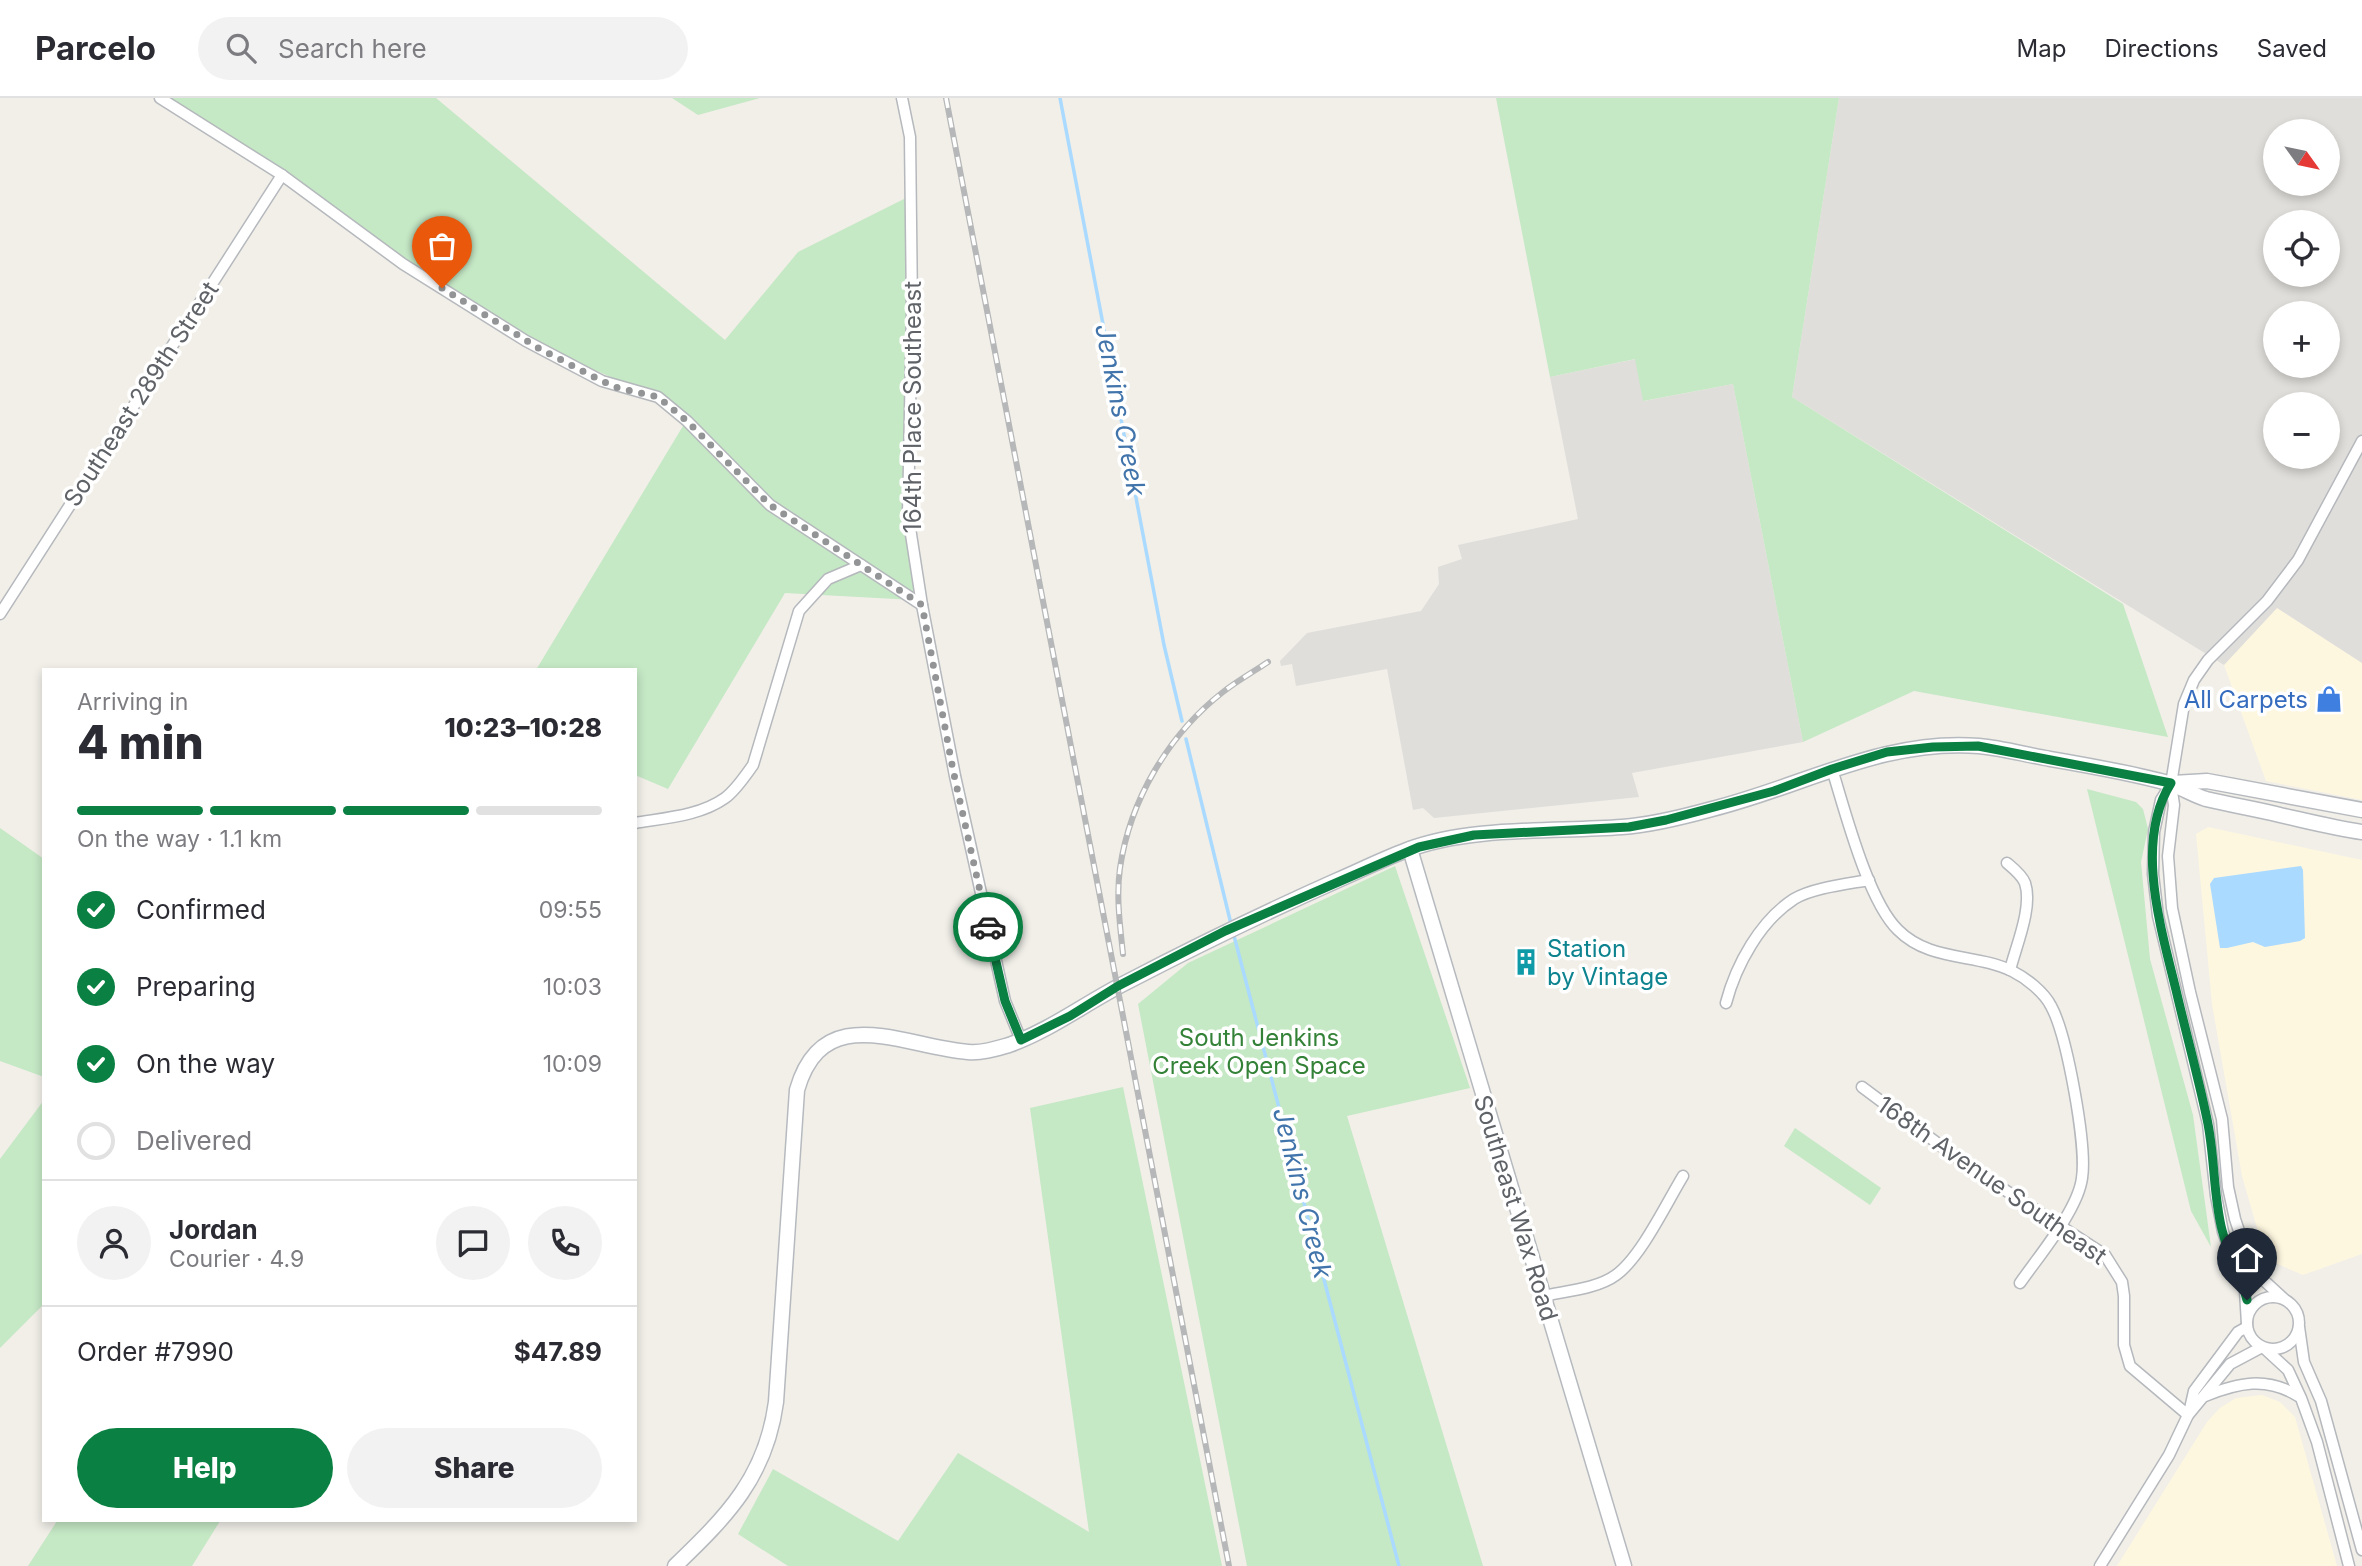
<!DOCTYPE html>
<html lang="en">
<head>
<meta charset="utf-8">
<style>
	:root { --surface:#fff; --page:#f2f2f3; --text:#2b2b33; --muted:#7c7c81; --line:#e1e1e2; --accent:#0b8043 }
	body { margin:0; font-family:Inter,sans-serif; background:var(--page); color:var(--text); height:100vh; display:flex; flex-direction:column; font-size:26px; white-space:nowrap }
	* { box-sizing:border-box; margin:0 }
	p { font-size:23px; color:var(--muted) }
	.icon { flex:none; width:38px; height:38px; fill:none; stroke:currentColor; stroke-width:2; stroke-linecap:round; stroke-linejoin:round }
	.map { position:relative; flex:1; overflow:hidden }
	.details { position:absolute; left:42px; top:570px; width:595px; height:854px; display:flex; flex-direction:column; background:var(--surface); border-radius:0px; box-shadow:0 4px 10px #0003 }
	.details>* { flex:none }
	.needle { width:46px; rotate:123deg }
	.buttons { position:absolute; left:2263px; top:21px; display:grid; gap:14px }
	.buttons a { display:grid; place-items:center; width:77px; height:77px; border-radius:50%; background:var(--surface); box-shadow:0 4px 10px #0003; font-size:35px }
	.pin { position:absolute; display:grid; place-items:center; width:60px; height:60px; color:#fff; margin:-72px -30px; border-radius:50% 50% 50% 0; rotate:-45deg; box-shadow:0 0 7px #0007 }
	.pin .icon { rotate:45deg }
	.courier { position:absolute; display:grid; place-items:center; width:70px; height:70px; margin:-35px; border:5px solid #0b8043; border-radius:50%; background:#fff; color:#222; box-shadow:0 2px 9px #0007 }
	.headline em { font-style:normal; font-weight:800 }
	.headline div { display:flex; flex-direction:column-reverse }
	.headline { display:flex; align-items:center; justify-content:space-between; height:119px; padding:0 35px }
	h1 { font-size:46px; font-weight:800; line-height:52px }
	.bar { display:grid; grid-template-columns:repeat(4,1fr); gap:10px 7px; align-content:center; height:84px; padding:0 35px }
	.bar i { height:9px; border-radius:5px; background:var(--line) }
	.bar .on { background:var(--accent) }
	.bar p { grid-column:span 4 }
	.line { display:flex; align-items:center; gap:18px; padding:0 35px; border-top:2px solid var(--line) }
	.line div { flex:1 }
	.round { display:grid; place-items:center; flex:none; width:74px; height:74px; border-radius:37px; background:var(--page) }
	ol { padding:0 35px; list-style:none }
	li { display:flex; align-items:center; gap:21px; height:77px }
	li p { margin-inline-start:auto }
	li .icon { padding:7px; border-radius:50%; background:var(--accent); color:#fff; stroke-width:4 }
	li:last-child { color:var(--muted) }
	li i { width:38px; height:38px; border:4px solid var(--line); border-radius:50% }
	.primary-button { display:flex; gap:14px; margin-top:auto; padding:14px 35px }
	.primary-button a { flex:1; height:80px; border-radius:42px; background:var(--accent); color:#fff; font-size:28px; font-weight:800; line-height:80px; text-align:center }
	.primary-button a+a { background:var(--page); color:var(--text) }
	header { display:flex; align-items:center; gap:42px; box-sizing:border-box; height:98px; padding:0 35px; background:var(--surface); border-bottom:2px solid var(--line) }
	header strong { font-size:33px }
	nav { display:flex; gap:38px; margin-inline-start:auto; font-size:24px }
	.search { width:490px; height:63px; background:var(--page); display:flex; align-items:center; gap:18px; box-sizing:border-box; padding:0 24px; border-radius:38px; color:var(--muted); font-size:26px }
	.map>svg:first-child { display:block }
	.commercial { fill:#fef7e0 }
	.industrial { fill:#e0deda; fill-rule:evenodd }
	.green { fill:#c5e8c5 }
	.water { fill:#aadaff }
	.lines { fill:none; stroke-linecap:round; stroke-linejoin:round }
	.stream { stroke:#aadaff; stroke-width:3.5 }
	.street-casing { stroke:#b5b8bc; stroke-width:13 }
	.secondary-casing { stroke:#b6babf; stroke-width:17 }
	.street { stroke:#fff; stroke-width:10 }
	.secondary { stroke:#fff; stroke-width:14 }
	.rail-casing { stroke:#b6b7b8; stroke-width:6 }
	.rail { stroke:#fff; stroke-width:3.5; stroke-dasharray:10; stroke-linecap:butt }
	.done { stroke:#929495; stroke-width:7; stroke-dasharray:0 12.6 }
	.route { stroke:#0b8043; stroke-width:9 }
	.labels { text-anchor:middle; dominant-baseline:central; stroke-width:7; stroke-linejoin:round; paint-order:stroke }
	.street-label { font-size:24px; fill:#5f6368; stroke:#fff }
	.shop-label { font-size:24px; fill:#366cbe; stroke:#fff; text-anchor:end }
	.culture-label { font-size:24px; fill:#0d838f; stroke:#fff; text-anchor:start }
	.park-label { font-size:24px; fill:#348238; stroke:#fff }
	.water-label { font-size:26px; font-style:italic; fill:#4174aa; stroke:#fff }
</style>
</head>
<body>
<header>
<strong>Parcelo</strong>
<div class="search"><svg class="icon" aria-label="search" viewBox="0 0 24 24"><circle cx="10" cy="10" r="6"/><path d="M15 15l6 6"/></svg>Search here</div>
<nav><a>Map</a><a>Directions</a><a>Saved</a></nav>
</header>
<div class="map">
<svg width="2362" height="1468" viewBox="0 0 2362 1468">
	<rect width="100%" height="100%" fill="#f1efe8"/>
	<g class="commercial">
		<path d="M2277 510 2362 565V702L2266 683 2224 567Z"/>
		<path d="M2208 729 2362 762V1156L2303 1177 2266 1161 2242 1078 2212 906 2196 736Z"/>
		<path d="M2262 1297 2280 1304 2295 1319 2337 1468H2117L2207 1324 2220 1310 2236 1300Z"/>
	</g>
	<g class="industrial">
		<path d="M1839 0H2362V565L2277 510 2224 567 1792 299ZM2275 33H2328V86H2275ZM2275 124H2328V177H2275ZM2275 215H2328V268H2275ZM2275 306H2328V359H2275Z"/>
		<path d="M1636 261 1644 303 1733 286 1803 644 1632 675 1639 699 1434 720 1423 710 1413 712 1387 571 1296 588 1292 566 1281 568 1280 563 1307 535 1421 513 1439 486 1438 469 1462 461 1458 447 1578 421 1550 279Z"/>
	</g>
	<g class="green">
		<path d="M157 0H436L725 242 798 154 910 98 914 502 785 495 668 691 635 677V572H536L686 323 658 299 526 243Z"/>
		<path d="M672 0H760L698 17Z"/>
		<path d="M1496 0H1839L1792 299 2123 506 2168 639 1914 593 1803 644 1733 286 1643 303 1635 261 1550 279Z"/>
		<path d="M2087 691 2136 704 2143 711 2148 731 2141 764 2150 861 2193 1017 2211 1149 2191 1113Z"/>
		<path d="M0 730 44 761V979L0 963Z"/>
		<path d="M1395 768 1470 990 1347 1018 1483 1468H1247L1138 906 1188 865Z"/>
		<path d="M1123 989 1222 1468H788L738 1436 773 1371 898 1443 958 1355 1089 1434 1030 1010Z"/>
		<path d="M44 1002V1206L0 1250V1061Z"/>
		<path d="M1795 1030 1881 1090 1870 1107 1784 1048Z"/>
		<path d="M57 1423H220L192 1468H28Z"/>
	</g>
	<path class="water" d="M2301 768 2303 772 2305 840 2300 843 2265 849 2253 844 2227 850H2220L2210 786 2214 780Z"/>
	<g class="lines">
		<g class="stream">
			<path d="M1060 0 1164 547 1182 623"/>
			<path d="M1186 641 1231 826"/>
			<path d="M1233 834 1399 1468"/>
		</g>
		<defs>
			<g id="street">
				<path d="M160 0 282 77 403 166 526 243 602 283 658 299 687 323 770 407 922 507"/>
				<path d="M902 0 910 39 912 210 908 417 922 507 955 678 1005 903 1021 942"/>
				<path d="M0 516 282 77"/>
				<path d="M1832 671C1845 713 1868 803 1898 832 1930 864 1975 855 2012 873 2026 880 2044 894 2051 908 2067 937 2087 1048 2082 1080 2078 1112 2038 1159 2020 1185"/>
				<path d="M2171 686 2161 702 2154 734 2153 776 2158 818 2208 1026 2216 1098 2223 1134 2245 1193 2247 1226"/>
				<path d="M635 725C664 720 700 718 725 700 736 692 745 678 753 667L799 513 828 481 861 467"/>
				<path d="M2007 765C2013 770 2022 777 2025 785 2033 809 2016 848 2010 872"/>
				<path d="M1726 905C1736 867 1760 823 1794 801 1812 790 1847 786 1869 782"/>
				<path d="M1862 989 1968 1068 2105 1157 2122 1184 2124 1198V1247L2130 1268 2188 1317"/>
				<path d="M1543 1198C1565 1193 1597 1191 1616 1177 1641 1159 1666 1106 1683 1078"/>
				<circle cx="2273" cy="1225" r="26"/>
				<path d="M2284 1201 2259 1178 2249 1163 2235 1121 2228 1089 2222 1021 2190 894 2172 810 2168 758 2174 707 2171 686 2184 606 2194 582 2208 562 2267 503 2298 462 2362 343"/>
				<path d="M2299 1229 2304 1264 2321 1303 2362 1452"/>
				<path d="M2264 1250 2288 1272 2301 1300 2317 1344 2349 1468"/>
				<path d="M2205 1298C2238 1285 2266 1278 2298 1298"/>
				<path d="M2189 1315 2194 1293 2238 1234 2247 1229"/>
				<path d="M2100 1468 2169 1357 2188 1317 2230 1266 2262 1249"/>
			</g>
			<g id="secondary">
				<path d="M2173 685 2207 683 2362 712"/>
				<path d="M1410 751 1624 1468"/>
				<path d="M675 1468C727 1418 766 1379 776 1304L797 992C823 901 904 949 968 954 983 955 995 951 1009 947 1051 932 1087 904 1127 884 1196 848 1266 814 1338 782 1361 772 1383 761 1407 752 1470 728 1555 734 1622 729 1652 727 1683 719 1712 711 1801 689 1884 640 1979 648 2001 650 2023 656 2045 660 2086 667 2128 674 2168 685 2181 689 2193 697 2206 701 2231 707 2256 711 2280 717 2307 723 2334 730 2362 734"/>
			</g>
		</defs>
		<use href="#street" class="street-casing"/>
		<use href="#secondary" class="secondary-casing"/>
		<use href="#street" class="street"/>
		<use href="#secondary" class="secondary"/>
		<defs>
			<g id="rail">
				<path d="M946 0 1229 1468"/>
				<path d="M1123 856C1120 827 1116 799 1120 770 1130 702 1168 637 1223 594 1237 583 1253 574 1268 564"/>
			</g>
		</defs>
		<use href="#rail" class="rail-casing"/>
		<use href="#rail" class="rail"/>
	</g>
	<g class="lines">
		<path class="done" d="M442 190 540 251 602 283 618 290 658 299 687 323 770 407 922 507 953 672 988 829"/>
		<path class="route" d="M988 829 1005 903 1021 942 1070 918 1118 888 1225 833 1419 749 1474 737 1629 729 1666 722 1774 693 1832 671 1887 654 1933 649 1978 648 2171 685C2134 744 2161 830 2176 892 2186 935 2198 978 2207 1021 2215 1058 2213 1096 2222 1132 2228 1156 2241 1178 2247 1202"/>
	</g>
	<defs>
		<symbol id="shop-bare" viewBox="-9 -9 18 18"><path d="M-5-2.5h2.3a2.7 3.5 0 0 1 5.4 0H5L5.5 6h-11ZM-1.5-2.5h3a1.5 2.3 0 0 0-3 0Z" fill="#3f7fe0" stroke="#fff" stroke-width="2.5" paint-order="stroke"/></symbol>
		<symbol id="building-bare" viewBox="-9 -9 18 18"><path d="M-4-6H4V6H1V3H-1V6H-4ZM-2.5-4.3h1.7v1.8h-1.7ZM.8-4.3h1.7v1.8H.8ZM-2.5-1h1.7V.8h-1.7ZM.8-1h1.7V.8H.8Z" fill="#0f9aa8" stroke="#fff" stroke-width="2.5" paint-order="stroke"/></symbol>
	</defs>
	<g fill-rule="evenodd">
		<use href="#shop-bare" x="2310" y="582" width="38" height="38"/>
		<use href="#building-bare" x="1507" y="845" width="38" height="38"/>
	</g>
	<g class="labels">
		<g class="street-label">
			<text transform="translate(141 296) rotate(-57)">Southeast 289th Street</text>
			<text transform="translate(912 309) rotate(-90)">164th Place Southeast</text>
			<text transform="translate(1992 1082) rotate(35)">168th Avenue Southeast</text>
			<text transform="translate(1516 1110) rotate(73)">Southeast Wax Road</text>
		</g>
		<g class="shop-label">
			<text x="2308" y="601">All Carpets</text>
		</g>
		<g class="culture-label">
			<text x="1547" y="850">Station<tspan x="1547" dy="28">by Vintage</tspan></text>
		</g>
		<g class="park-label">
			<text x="1259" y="939">South Jenkins<tspan x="1259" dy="28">Creek Open Space</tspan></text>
		</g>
		<g class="water-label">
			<text transform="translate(1121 312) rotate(79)">Jenkins Creek</text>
			<text transform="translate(1303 1095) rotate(76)">Jenkins Creek</text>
		</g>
	</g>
</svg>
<div class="buttons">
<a><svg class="needle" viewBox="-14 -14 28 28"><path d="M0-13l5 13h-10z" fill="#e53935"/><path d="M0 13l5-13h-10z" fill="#7c7c81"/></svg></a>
<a><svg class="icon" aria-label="locate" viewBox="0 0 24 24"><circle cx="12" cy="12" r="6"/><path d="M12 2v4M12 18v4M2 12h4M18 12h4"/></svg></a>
<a>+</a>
<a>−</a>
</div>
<div class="pin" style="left:442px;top:190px;background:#ea580c"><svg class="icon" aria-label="bag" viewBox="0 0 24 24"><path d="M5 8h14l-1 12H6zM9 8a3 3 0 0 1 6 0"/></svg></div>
<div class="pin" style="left:2247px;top:1202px;background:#1f2937"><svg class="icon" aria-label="home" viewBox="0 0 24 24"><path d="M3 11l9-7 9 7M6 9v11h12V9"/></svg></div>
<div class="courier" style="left:988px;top:829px"><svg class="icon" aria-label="car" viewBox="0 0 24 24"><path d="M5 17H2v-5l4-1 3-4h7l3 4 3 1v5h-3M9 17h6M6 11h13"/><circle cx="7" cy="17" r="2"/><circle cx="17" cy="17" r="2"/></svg></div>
<section class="details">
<div class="headline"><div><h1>4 min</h1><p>Arriving in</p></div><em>10:23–10:28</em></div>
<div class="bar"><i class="on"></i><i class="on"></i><i class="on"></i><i></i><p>On the way · 1.1 km</p></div>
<ol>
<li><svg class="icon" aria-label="check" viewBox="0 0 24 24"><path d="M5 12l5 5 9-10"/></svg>Confirmed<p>09:55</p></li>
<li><svg class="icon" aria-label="check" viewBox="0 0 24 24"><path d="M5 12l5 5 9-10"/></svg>Preparing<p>10:03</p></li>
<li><svg class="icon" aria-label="check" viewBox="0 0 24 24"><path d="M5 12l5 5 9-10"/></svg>On the way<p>10:09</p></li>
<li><i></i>Delivered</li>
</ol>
<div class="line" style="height:126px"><a class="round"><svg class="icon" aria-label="person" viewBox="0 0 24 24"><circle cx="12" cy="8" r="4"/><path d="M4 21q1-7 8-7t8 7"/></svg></a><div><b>Jordan</b><p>Courier · 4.9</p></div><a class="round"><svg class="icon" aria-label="chat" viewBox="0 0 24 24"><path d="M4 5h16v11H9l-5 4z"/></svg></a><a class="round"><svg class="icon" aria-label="phone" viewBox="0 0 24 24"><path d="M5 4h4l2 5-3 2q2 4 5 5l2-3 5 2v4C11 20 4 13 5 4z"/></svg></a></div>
<div class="line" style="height:91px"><div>Order #7990</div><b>$47.89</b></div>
<div class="primary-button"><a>Help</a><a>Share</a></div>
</section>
</div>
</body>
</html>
